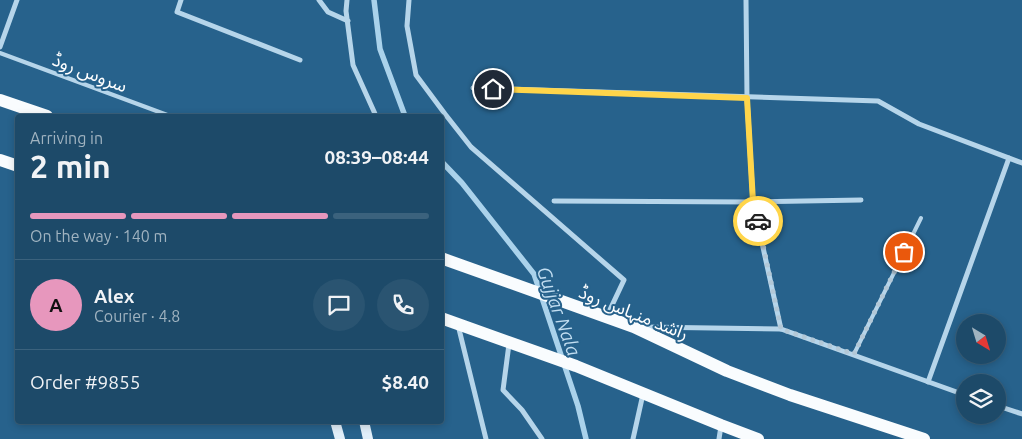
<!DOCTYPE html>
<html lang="en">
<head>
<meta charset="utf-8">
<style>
	:root { --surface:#1d4a69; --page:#2a5471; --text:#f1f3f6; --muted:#a0b3c0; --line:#3b627d; --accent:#e797bd }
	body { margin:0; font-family:Ubuntu,"Noto Sans Arabic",sans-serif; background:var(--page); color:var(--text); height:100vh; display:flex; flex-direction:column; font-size:19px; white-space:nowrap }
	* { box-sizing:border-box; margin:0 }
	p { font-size:16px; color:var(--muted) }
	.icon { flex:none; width:28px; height:28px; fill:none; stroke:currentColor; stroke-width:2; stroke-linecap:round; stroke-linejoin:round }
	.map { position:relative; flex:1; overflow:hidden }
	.drawer { position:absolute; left:15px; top:114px; width:429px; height:310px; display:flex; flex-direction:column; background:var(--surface); border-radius:5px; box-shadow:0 2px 8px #0003,0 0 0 1px var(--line) }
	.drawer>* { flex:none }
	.needle { width:32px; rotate:142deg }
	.buttons { position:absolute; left:956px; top:314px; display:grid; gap:10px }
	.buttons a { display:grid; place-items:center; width:50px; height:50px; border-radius:50%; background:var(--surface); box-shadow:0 2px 8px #0003,0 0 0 1px var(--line); font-size:25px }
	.pin { position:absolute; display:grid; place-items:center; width:42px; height:42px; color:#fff; margin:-21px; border:2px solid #fff; border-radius:50%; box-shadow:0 1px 5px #0007 }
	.courier { position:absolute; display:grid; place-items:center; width:50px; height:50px; margin:-25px; border:4px solid #ffd54a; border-radius:50%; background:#fff; color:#222; box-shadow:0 1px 6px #0007 }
	.headline em { font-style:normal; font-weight:700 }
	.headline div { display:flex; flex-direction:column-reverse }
	.headline { display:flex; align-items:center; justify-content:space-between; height:85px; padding:0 15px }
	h1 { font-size:32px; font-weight:700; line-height:38px }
	.bar { display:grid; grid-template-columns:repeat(4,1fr); gap:8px 5px; align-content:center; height:60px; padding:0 15px }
	.bar i { height:6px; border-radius:4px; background:var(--line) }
	.bar .on { background:var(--accent) }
	.bar p { grid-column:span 4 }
	.line { display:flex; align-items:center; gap:12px; padding:0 15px; border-top:1px solid var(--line) }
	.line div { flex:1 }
	.round { display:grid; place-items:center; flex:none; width:52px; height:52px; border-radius:26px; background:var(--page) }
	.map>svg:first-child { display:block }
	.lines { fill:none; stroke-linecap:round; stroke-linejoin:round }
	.stream { stroke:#aad2eb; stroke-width:5.5 }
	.lane { stroke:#b6d5ea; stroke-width:4 }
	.street { stroke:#b6d5ea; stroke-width:5 }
	.secondary { stroke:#e0eef9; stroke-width:10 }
	.primary { stroke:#f9fcfe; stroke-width:12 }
	.done { stroke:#b3c8d7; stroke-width:5; stroke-dasharray:0 9 }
	.route { stroke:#ffd54a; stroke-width:6 }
	.labels { text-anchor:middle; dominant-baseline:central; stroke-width:4; stroke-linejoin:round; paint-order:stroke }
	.street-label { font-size:18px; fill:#fff; stroke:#27628c }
	.water-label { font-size:19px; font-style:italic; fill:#c2def1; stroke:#27628c }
</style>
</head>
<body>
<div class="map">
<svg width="1022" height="439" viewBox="0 0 1022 439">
	<rect width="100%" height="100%" fill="#27628c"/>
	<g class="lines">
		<g class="stream">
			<path d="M374 0 380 49 405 116"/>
			<path d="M441 161 462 183 534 274 578 406 586 439"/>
		</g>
		<g class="lane">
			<path d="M0 53 170 116"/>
			<path d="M854 354 921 218"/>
		</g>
		<g class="street">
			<path d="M181 0 177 12 300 60"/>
			<path d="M319 0 328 12 348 21"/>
			<path d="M347 0 346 11 353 65 376 116"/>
			<path d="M409 0 407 26 416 75 445 114 471 147 624 280 607 316"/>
			<path d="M746 0 747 98 753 202 781 329"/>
			<path d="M0 47 17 0"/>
			<path d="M473 88 878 101 919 124 1022 163"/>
			<path d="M554 201 753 202 861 200"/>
			<path d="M458 325 486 439"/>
			<path d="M644 327 781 329 965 395"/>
			<path d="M509 344 503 390 522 410 542 439"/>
			<path d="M928 382 1009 158"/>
			<path d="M998 406 1022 414"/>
			<path d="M633 439 643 394"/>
			<path d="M719 439 721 426"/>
		</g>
		<g class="secondary">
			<path d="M335 421 340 439"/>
			<path d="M364 421 368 439"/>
		</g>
		<g class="primary">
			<path d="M0 100 47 116"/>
			<path d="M0 160 18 166"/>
			<path d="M441 258 634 327 727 371 790 395 924 439"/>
			<path d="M441 318 576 366 721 425 758 439"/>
		</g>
	</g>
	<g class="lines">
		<path class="done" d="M758 221 781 329 854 354 904 252"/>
		<path class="route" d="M493 89 747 98 753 202 758 221"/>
	</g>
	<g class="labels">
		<g class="street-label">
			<text transform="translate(90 72) rotate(21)">سروس روڈ</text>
			<text transform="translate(634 312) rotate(22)">راشد منہاس روڈ</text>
		</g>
		<g class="water-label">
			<text transform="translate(559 311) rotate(70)">Gujjar Nala</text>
		</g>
	</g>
</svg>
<div class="buttons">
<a><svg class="needle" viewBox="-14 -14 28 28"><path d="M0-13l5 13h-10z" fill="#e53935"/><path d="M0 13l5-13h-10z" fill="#a0b3c0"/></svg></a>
<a><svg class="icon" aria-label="layers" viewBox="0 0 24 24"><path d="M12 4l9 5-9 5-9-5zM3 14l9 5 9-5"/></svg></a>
</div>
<div class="pin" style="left:904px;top:252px;background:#ea580c"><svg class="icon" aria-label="bag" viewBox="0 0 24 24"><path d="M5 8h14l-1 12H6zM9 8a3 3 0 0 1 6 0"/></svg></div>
<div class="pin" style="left:493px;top:89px;background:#1f2937"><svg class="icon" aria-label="home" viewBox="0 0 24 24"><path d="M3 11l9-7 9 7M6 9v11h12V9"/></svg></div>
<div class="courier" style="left:758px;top:221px"><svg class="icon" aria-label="car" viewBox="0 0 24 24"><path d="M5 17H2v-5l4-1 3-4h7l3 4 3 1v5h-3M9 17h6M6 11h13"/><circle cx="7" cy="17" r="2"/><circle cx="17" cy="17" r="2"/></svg></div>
<section class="drawer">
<div class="headline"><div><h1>2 min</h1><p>Arriving in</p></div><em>08:39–08:44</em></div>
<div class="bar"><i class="on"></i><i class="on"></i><i class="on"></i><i></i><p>On the way · 140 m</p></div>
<div class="line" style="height:90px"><b class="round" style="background:var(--accent);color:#111">A</b><div><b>Alex</b><p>Courier · 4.8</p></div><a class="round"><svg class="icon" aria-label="chat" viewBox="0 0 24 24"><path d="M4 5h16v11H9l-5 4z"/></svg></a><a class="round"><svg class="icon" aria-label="phone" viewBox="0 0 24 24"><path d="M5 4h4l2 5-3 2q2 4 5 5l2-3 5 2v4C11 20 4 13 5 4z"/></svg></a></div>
<div class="line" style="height:65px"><div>Order #9855</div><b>$8.40</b></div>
</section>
</div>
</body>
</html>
